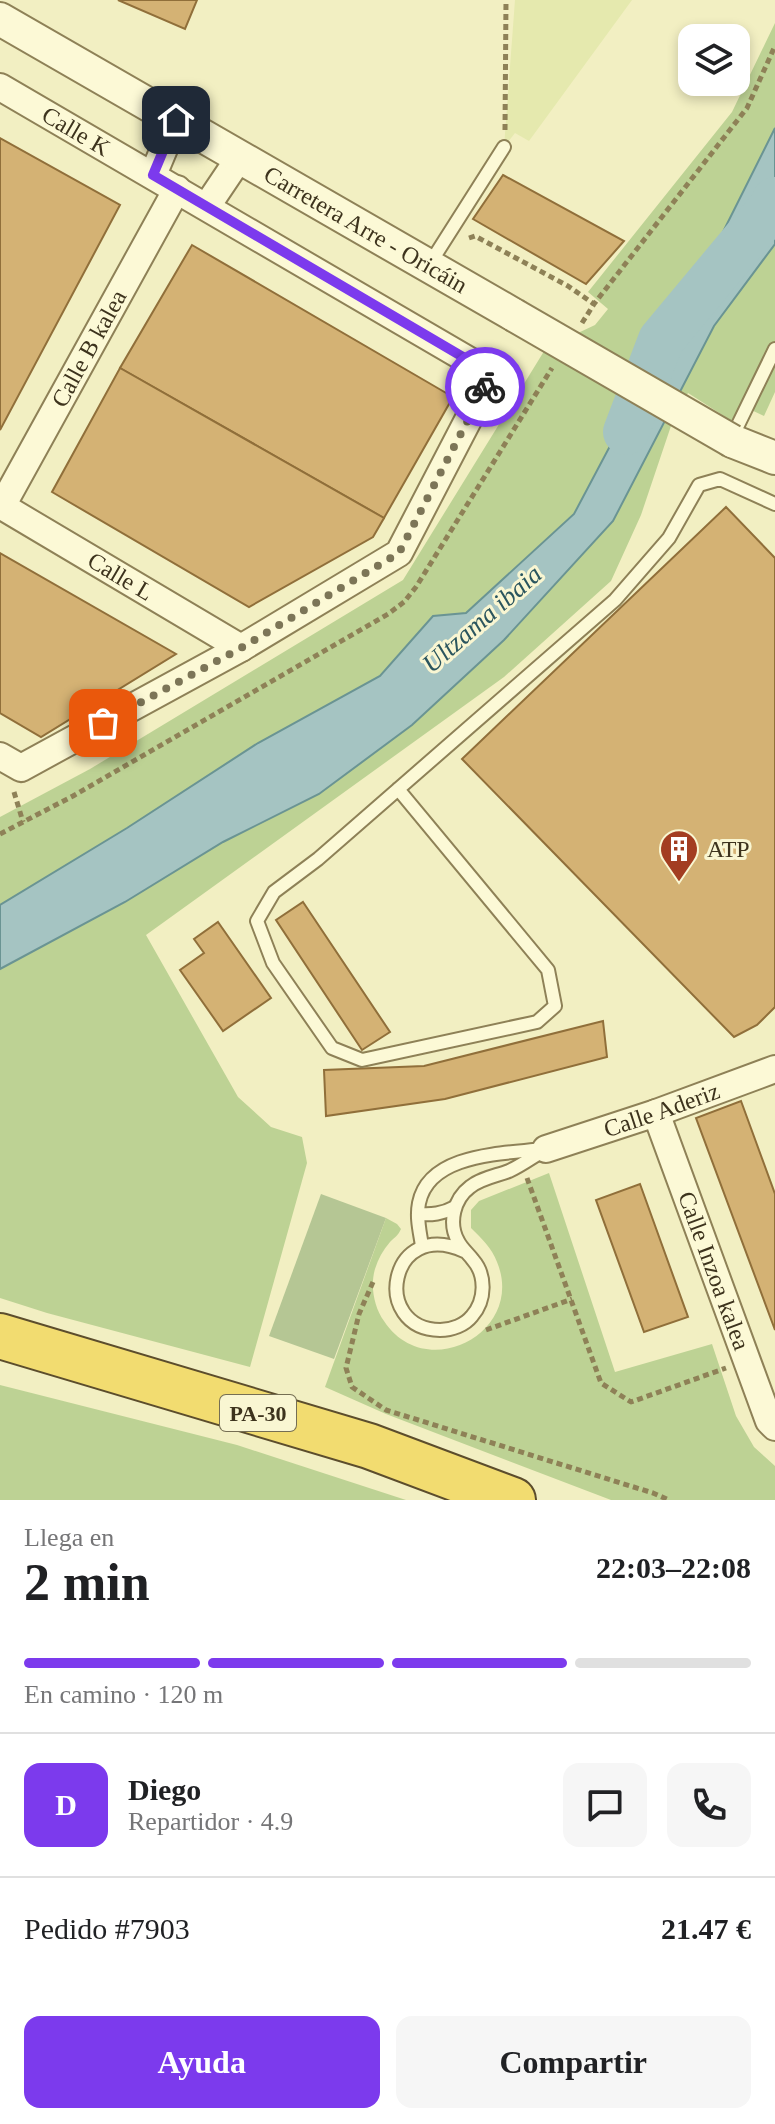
<!DOCTYPE html>
<html lang="es">
<head>
<meta charset="utf-8">
<style>
	:root { --surface:#fff; --page:#f6f6f6; --text:#202124; --muted:#757577; --line:#e0e0e0; --accent:#7c3aed }
	body { margin:0; font-family:Georgia,serif; background:var(--page); color:var(--text); height:100vh; display:flex; flex-direction:column; font-size:30px; white-space:nowrap }
	* { box-sizing:border-box; margin:0 }
	p { font-size:26px; color:var(--muted) }
	.icon { flex:none; width:44px; height:44px; fill:none; stroke:currentColor; stroke-width:2; stroke-linecap:round; stroke-linejoin:round }
	.map { position:relative; height:1500px; overflow:hidden }
	.panel { display:flex; flex-direction:column; background:var(--surface); flex:1 }
	.panel>* { flex:none }
	.controls { position:absolute; left:678px; top:24px; display:grid; gap:16px }
	.controls a { display:grid; place-items:center; width:72px; height:72px; border-radius:16px; background:var(--surface); box-shadow:0 4px 12px #0003; font-size:40px }
	.pin { position:absolute; display:grid; place-items:center; width:68px; height:68px; color:#fff; margin:-34px; border-radius:16px; box-shadow:0 4px 12px #0006 }
	.courier { position:absolute; display:grid; place-items:center; width:80px; height:80px; margin:-40px; border:6px solid #7c3aed; border-radius:50%; background:#fff; color:#222; box-shadow:0 2px 10px #0007 }
	.head em { font-style:normal; font-weight:700 }
	.head div { display:flex; flex-direction:column-reverse }
	.head { display:flex; align-items:center; justify-content:space-between; height:136px; padding:0 24px }
	h1 { font-size:52px; font-weight:700; line-height:60px }
	.bar { display:grid; grid-template-columns:repeat(4,1fr); gap:12px 8px; align-content:center; height:96px; padding:0 24px }
	.bar i { height:10px; border-radius:6px; background:var(--line) }
	.bar .on { background:var(--accent) }
	.bar p { grid-column:span 4 }
	.line { display:flex; align-items:center; gap:20px; padding:0 24px; border-top:2px solid var(--line) }
	.line div { flex:1 }
	.round { display:grid; place-items:center; flex:none; width:84px; height:84px; border-radius:16px; background:var(--page) }
	.primary-button { display:flex; gap:16px; margin-top:auto; padding:16px 24px }
	.primary-button a { flex:1; height:92px; border-radius:16px; background:var(--accent); color:#fff; font-size:32px; font-weight:700; line-height:92px; text-align:center }
	.primary-button a+a { background:var(--page); color:var(--text) }
	.map>svg:first-child { display:block }
	.farmland { fill:#e5e9ae }
	.green { fill:#bdd294 }
	.cemetery { fill:#b5c694 }
	.water { fill:#a5c4c2; stroke:#6a9493; stroke-width:2 }
	.lines { fill:none; stroke-linecap:round; stroke-linejoin:round }
	.river { stroke:#a5c4c2; stroke-width:46 }
	.building { fill:#d4b274; stroke:#906f3a; stroke-width:2 }
	.service-casing { stroke:#8e8157; stroke-width:16 }
	.minor-casing { stroke:#8e8157; stroke-width:30 }
	.tertiary-casing { stroke:#8e8157; stroke-width:36 }
	.trunk-casing { stroke:#5c4d2c; stroke-width:48 }
	.path { stroke:#8e8157; stroke-width:5; stroke-dasharray:6 4; stroke-linecap:butt }
	.service { stroke:#fcf9d6; stroke-width:12 }
	.minor { stroke:#fcf9d6; stroke-width:26 }
	.tertiary { stroke:#fcf9d6; stroke-width:32 }
	.trunk { stroke:#f2dc70; stroke-width:44 }
	.tertiary-bridge-casing { stroke:#8e8157; stroke-width:36; stroke-linecap:butt }
	.tertiary-bridge { stroke:#fcf9d6; stroke-width:32 }
	.done { stroke:#7c7557; stroke-width:8; stroke-dasharray:0 14.4 }
	.route { stroke:#7c3aed; stroke-width:10 }
	.labels { text-anchor:middle; dominant-baseline:central; stroke-width:6; stroke-linejoin:round; paint-order:stroke }
	.shield { fill:#f9f6d2; stroke:#756e53; stroke-width:2 }
	.shield-label { font-size:22px; font-weight:bold; fill:#3d331d }
	.street-label { font-size:24px; fill:#3d331d; stroke:#f9f6d2 }
	.poi-label { font-size:24px; fill:#3d331d; stroke:#f9f6d2; text-anchor:start }
	.water-label { font-size:26px; font-style:italic; fill:#2a555e; stroke:#f9f6d2 }
</style>
</head>
<body>
<div class="map">
<svg width="775" height="1500" viewBox="0 0 775 1500">
	<rect width="100%" height="100%" fill="#f2efc2"/>
	<path class="farmland" d="M515 0H632L529 141 515 133 504 147Z"/>
	<g class="green">
		<path d="M775 23V392L764 416 745 407 738 425 688 393 673 420 641 515 611 581 504 677 146 935 238 1097 271 1127 302 1137 307 1163 250 1367 47 1313 0 1298V817L90 769 403 580 546 348 595 325 608 309 588 292 732 112Z"/>
		<path d="M549 1173 615 1372 712 1344 736 1416 754 1447 775 1466V1500H611L386 1414 325 1387 386 1218 397 1224 401 1229C398 1236 395 1237 390 1242 383 1250 378 1259 375 1269 370 1286 374 1307 384 1321 426 1385 526 1332 497 1262 492 1248 481 1238 471 1228V1210L479 1201Z"/>
		<path d="M0 1385 237 1445 406 1500H0Z"/>
	</g>
	<path class="cemetery" d="M321 1194 386 1218 334 1359 269 1336Z"/>
	<path class="water" d="M775 128V244L714 326 613 521 504 640 412 725 319 794 223 842 125 902 0 969V905L127 828 258 743 380 676 433 616 466 613 574 514 717 244Z"/>
	<g class="lines">
		<path class="river" d="M626 432 661 340 771 208 775 200"/>
	</g>
	<g class="building">
		<path d="M118 0H197L185 29Z"/>
		<path d="M0 138 120 205 0 430Z"/>
		<path d="M503 175 624 241 586 284 473 219Z"/>
		<path d="M192 245 453 397 384 518 120 368Z"/>
		<path d="M120 368 384 518 373 537 249 607 52 492Z"/>
		<path d="M726 507 775 558V1007L757 1025 734 1037 462 759Z"/>
		<path d="M0 553 176 654 41 737 0 713Z"/>
		<path d="M303 902 390 1032 362 1050 276 920Z"/>
		<path d="M218 922 271 998 223 1031 180 970 204 953 194 939Z"/>
		<path d="M603 1021 607 1057 445 1099 326 1116 324 1070 424 1066Z"/>
		<path d="M741 1101 775 1194V1330L696 1118Z"/>
		<path d="M640 1184 688 1317 644 1332 596 1200Z"/>
	</g>
	<g class="lines">
		<defs>
			<g id="service">
				<path d="M429 265 504 147"/>
				<path d="M738 425 775 349"/>
				<path d="M398 789 548 970 555 1006 537 1022 362 1060 332 1048 273 963 257 921 274 892 318 859 615 600 669 538 699 485 720 479 775 504"/>
				<path d="M418 1214C432 1215 442 1214 455 1207"/>
				<path d="M422 1246C420 1232 416 1218 419 1203 429 1153 503 1154 543 1149"/>
				<path d="M464 1251C389 1217 370 1329 440 1330 452 1330 465 1325 472 1316 486 1300 486 1275 473 1260 468 1253 462 1249 458 1241 448 1223 454 1199 470 1187 481 1178 496 1176 509 1171 522 1165 534 1156 546 1149"/>
			</g>
			<g id="minor">
				<path id="s1" d="M0 87 492 374 399 553 241 648 21 768 0 756"/>
				<path d="M153 175 176 120"/>
				<path d="M207 206 240 157"/>
				<path id="s2" d="M0 505 241 648"/>
				<path id="s3" d="M2 506 177 189"/>
				<path id="s4" d="M656 1113 769 1421 775 1427"/>
				<path id="s5" d="M546 1149 656 1113 775 1069"/>
			</g>
			<g id="tertiary">
				<path id="s6" d="M0 19 514 315"/>
				<path d="M732 441 775 458"/>
			</g>
			<path id="trunk" d="M0 1336 369 1446 513 1500"/>
		</defs>
		<use href="#service" class="service-casing"/>
		<use href="#minor" class="minor-casing"/>
		<use href="#tertiary" class="tertiary-casing"/>
		<use href="#trunk" class="trunk-casing"/>
		<g class="path">
			<path d="M505 130 506 0"/>
			<path d="M469 238 475 236 568 286 594 304"/>
			<path d="M582 323 594 304 747 108 775 46"/>
			<path d="M14 792 23 822"/>
			<path d="M0 834 73 796 388 614 404 602 416 587 552 368"/>
			<path d="M527 1178 601 1383 631 1402 726 1368"/>
			<path d="M373 1282 359 1314 346 1368 352 1387 386 1410 653 1493 669 1500"/>
			<path d="M486 1330 572 1299"/>
		</g>
		<use href="#service" class="service"/>
		<use href="#minor" class="minor"/>
		<use href="#tertiary" class="tertiary"/>
		<use href="#trunk" class="trunk"/>
		<defs>
			<path id="tertiary-bridge" d="M514 315 732 441"/>
		</defs>
		<use href="#tertiary-bridge" class="tertiary-bridge-casing"/>
		<use href="#tertiary-bridge" class="tertiary-bridge"/>
	</g>
	<g class="lines">
		<path class="done" d="M103 723 241 648 399 553 485 387"/>
		<path class="route" d="M176 120 153 175 492 374 485 387"/>
	</g>
	<defs>
		<symbol id="building-pin" viewBox="-11 -11 22 30"><path d="M0 17L-7.5 6A9.5 9.5 0 1 1 7.5 6Z" fill="#a33d21" stroke="#f9f6d2"/><path d="M-4-6H4V6H1V3H-1V6H-4ZM-2.5-4.3h1.7v1.8h-1.7ZM.8-4.3h1.7v1.8H.8ZM-2.5-1h1.7V.8h-1.7ZM.8-1h1.7V.8H.8Z" fill="#fff"/></symbol>
	</defs>
	<g fill-rule="evenodd">
		<use href="#building-pin" x="657" y="827" width="44" height="60"/>
	</g>
	<g class="labels">
		<rect class="shield" x="220" y="1395" width="76" height="36" rx="6"/>
		<g class="shield-label">
			<text x="258" y="1413">PA-30</text>
		</g>
		<g class="street-label">
			<text stroke="none"><textPath href="#s1" startOffset="88">Calle K</textPath></text>
			<text stroke="none"><textPath href="#s6" startOffset="422">Carretera Arre - Oricáin</textPath></text>
			<text stroke="none"><textPath href="#s3" startOffset="180">Calle B kalea</textPath></text>
			<text stroke="none"><textPath href="#s2" startOffset="140">Calle L</textPath></text>
			<text stroke="none"><textPath href="#s5" startOffset="122">Calle Aderiz</textPath></text>
			<text stroke="none"><textPath href="#s4" startOffset="168">Calle Inzoa kalea</textPath></text>
		</g>
		<g class="poi-label">
			<text x="707" y="849">ATP</text>
		</g>
		<g class="water-label">
			<text transform="translate(482 619) rotate(-41)">Ultzama ibaia</text>
		</g>
	</g>
</svg>
<div class="controls">
<a><svg class="icon" aria-label="layers" viewBox="0 0 24 24"><path d="M12 4l9 5-9 5-9-5zM3 14l9 5 9-5"/></svg></a>
</div>
<div class="pin" style="left:103px;top:723px;background:#ea580c"><svg class="icon" aria-label="bag" viewBox="0 0 24 24"><path d="M5 8h14l-1 12H6zM9 8a3 3 0 0 1 6 0"/></svg></div>
<div class="pin" style="left:176px;top:120px;background:#1f2937"><svg class="icon" aria-label="home" viewBox="0 0 24 24"><path d="M3 11l9-7 9 7M6 9v11h12V9"/></svg></div>
<div class="courier" style="left:485px;top:387px"><svg class="icon" aria-label="bike" viewBox="0 0 24 24"><circle cx="6" cy="16" r="4"/><circle cx="18" cy="16" r="4"/><path d="M6 16l4-8h5l3 8M10 8l3 8H6M13 5h3"/></svg></div>
</div>
<section class="panel">
<div class="head"><div><h1>2 min</h1><p>Llega en</p></div><em>22:03–22:08</em></div>
<div class="bar"><i class="on"></i><i class="on"></i><i class="on"></i><i></i><p>En camino · 120 m</p></div>
<div class="line" style="height:144px"><b class="round" style="background:var(--accent);color:#fff">D</b><div><b>Diego</b><p>Repartidor · 4.9</p></div><a class="round"><svg class="icon" aria-label="chat" viewBox="0 0 24 24"><path d="M4 5h16v11H9l-5 4z"/></svg></a><a class="round"><svg class="icon" aria-label="phone" viewBox="0 0 24 24"><path d="M5 4h4l2 5-3 2q2 4 5 5l2-3 5 2v4C11 20 4 13 5 4z"/></svg></a></div>
<div class="line" style="height:104px"><div>Pedido #7903</div><b>21.47 €</b></div>
<div class="primary-button"><a>Ayuda</a><a>Compartir</a></div>
</section>
</body>
</html>
